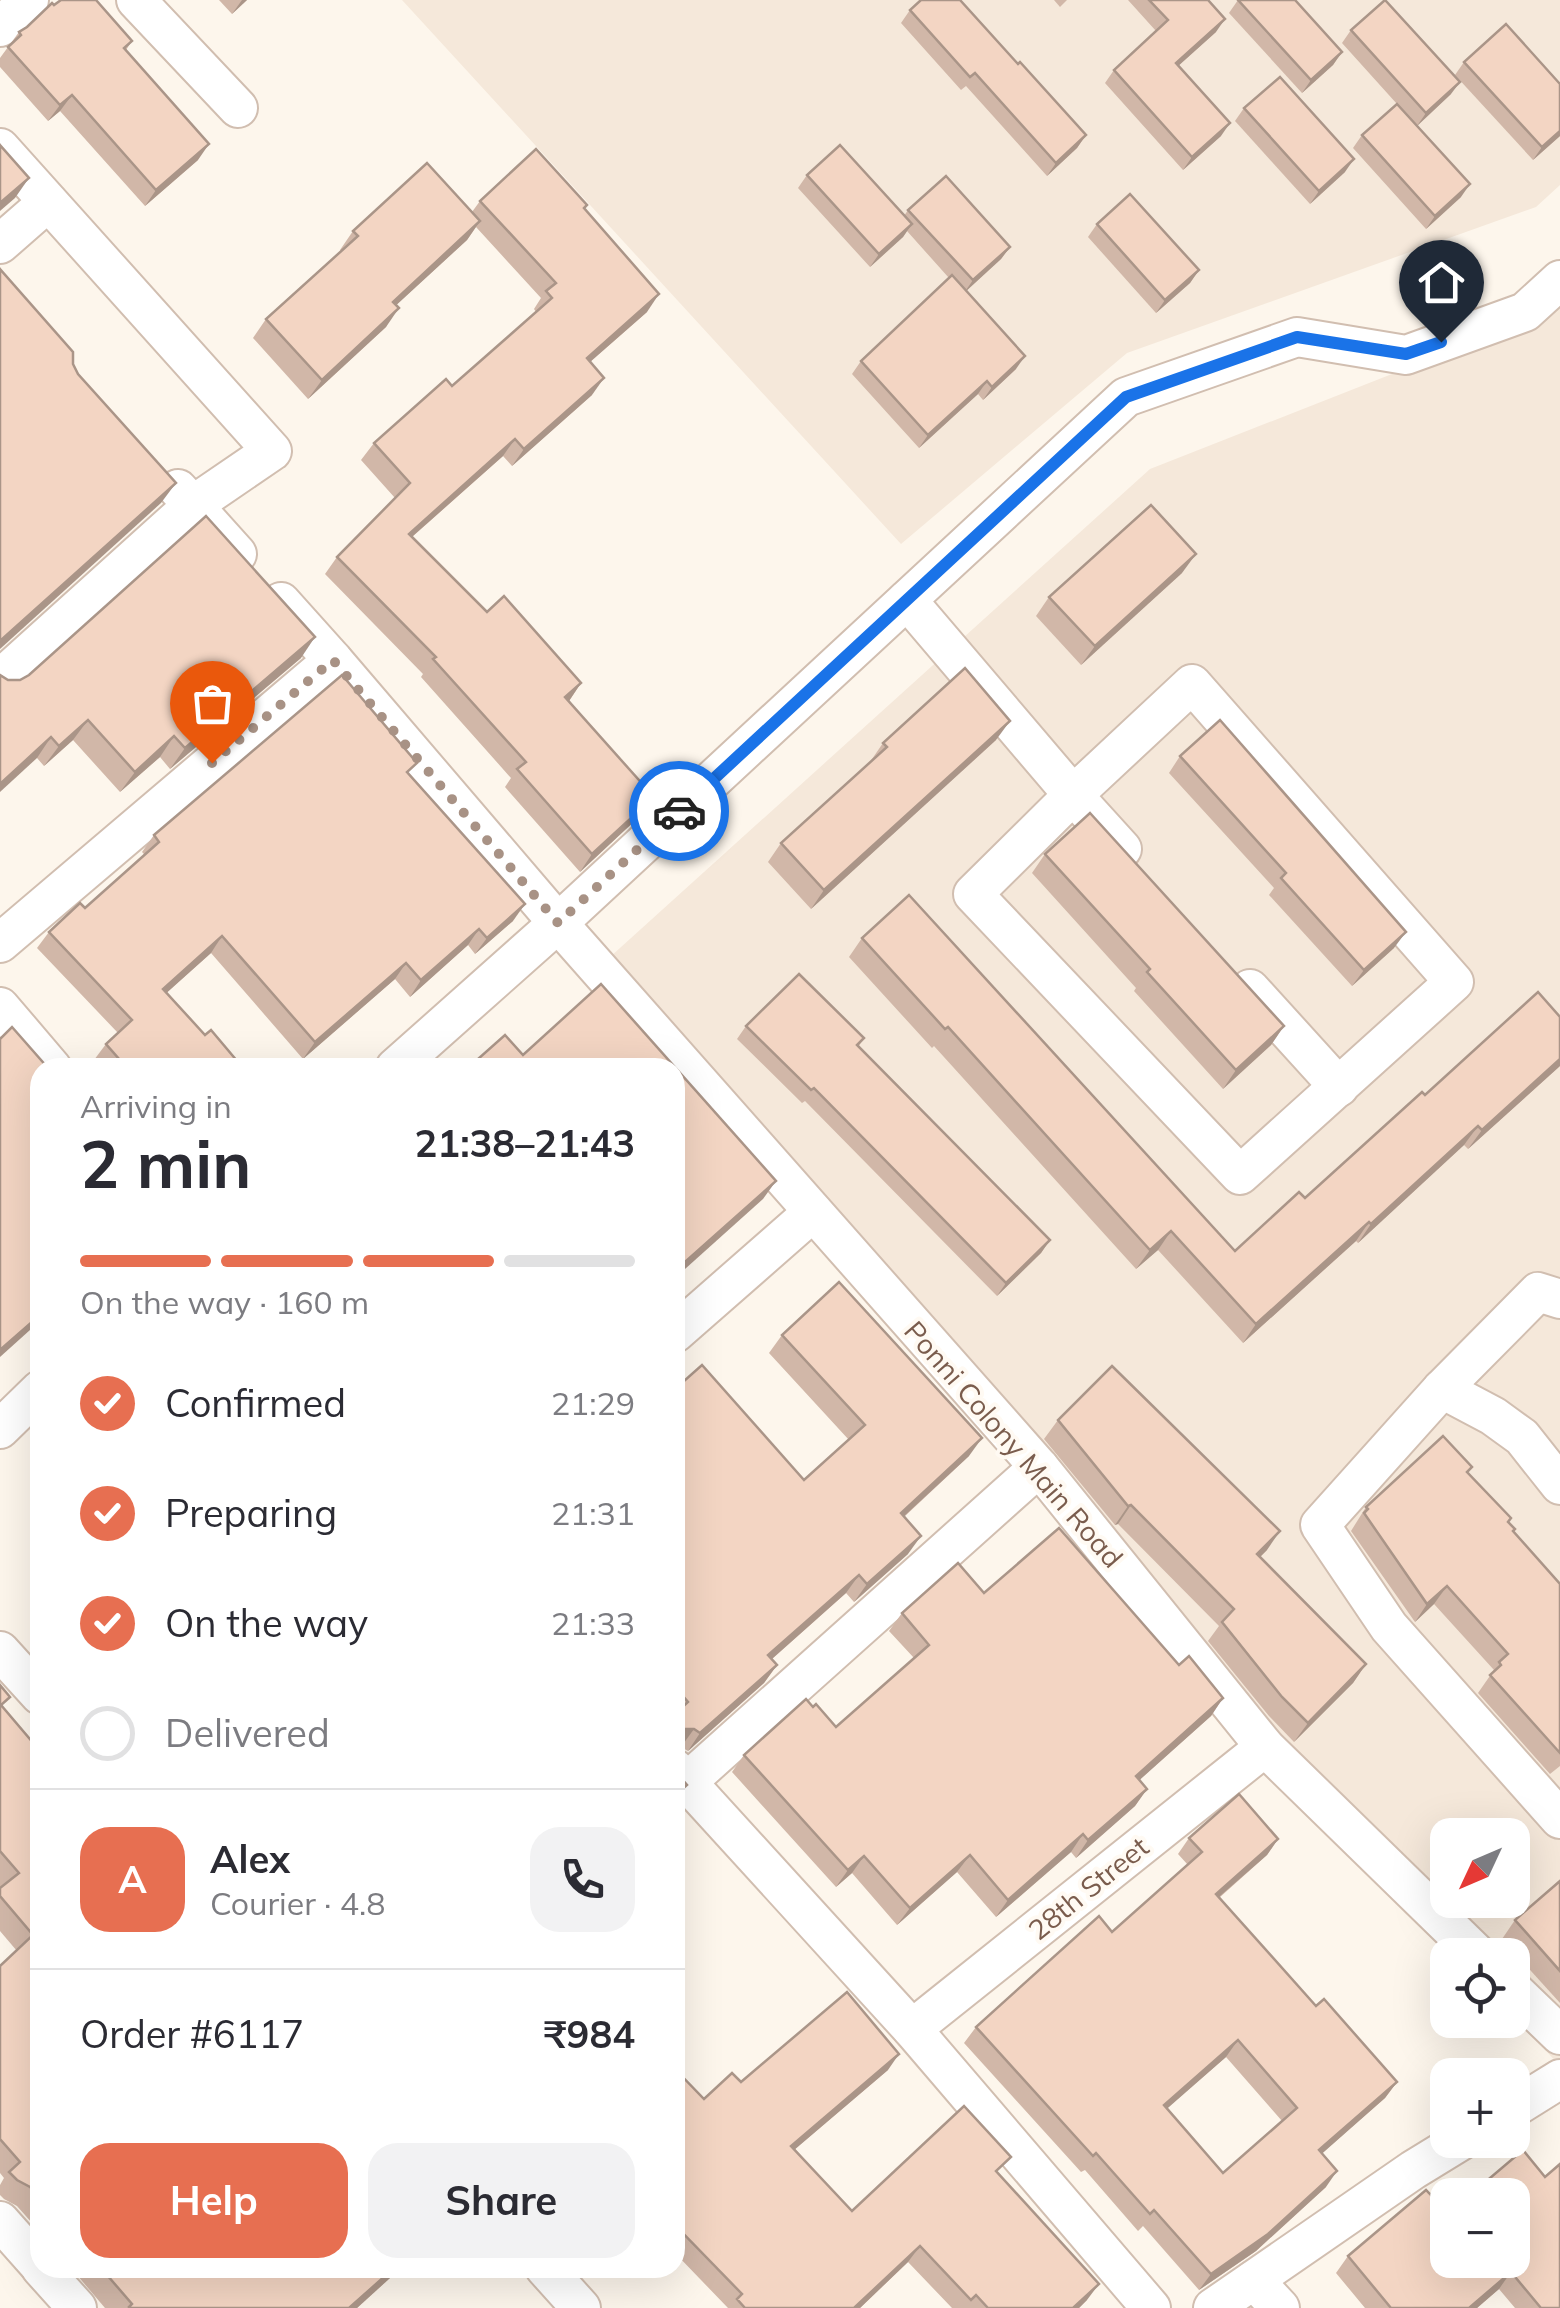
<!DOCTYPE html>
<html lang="en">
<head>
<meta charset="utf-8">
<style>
	:root { --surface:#fff; --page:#f2f2f3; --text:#2b2b33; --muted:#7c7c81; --line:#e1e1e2; --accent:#e76f51 }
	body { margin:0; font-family:Mulish,sans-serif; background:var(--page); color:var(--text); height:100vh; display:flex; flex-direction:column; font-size:38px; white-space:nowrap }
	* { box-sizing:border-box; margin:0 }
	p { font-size:32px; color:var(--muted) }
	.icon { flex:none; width:55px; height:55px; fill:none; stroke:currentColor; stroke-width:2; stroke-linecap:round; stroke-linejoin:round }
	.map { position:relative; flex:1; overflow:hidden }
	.sheet { position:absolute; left:30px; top:1058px; width:655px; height:1220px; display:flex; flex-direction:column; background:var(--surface); border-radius:30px; box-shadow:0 10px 40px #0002 }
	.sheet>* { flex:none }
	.needle { width:65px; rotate:226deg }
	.tools { position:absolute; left:1430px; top:1818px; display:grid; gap:20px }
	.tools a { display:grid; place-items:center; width:100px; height:100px; border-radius:20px; background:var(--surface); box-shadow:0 10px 40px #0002; font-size:50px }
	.pin { position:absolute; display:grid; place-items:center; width:85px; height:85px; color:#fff; margin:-102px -42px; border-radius:50% 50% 50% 0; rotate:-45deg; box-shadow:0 0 10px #0007 }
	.pin .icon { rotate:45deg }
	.courier { position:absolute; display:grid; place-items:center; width:100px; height:100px; margin:-50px; border:8px solid #1a73e8; border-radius:50%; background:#fff; color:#222; box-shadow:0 2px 12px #0007 }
	.headline em { font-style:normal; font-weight:700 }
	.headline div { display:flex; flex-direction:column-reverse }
	.headline { display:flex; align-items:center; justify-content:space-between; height:170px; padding:0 50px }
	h1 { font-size:65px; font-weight:700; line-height:75px }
	.bar { display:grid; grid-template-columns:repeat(4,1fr); gap:15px 10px; align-content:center; height:120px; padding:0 50px }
	.bar i { height:12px; border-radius:8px; background:var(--line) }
	.bar .current { background:var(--accent) }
	.bar p { grid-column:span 4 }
	.line { display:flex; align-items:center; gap:25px; padding:0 50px; border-top:2px solid var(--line) }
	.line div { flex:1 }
	.round { display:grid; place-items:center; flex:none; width:105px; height:105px; border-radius:30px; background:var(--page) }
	ol { padding:0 50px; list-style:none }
	li { display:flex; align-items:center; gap:30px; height:110px }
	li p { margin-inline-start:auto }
	li .icon { padding:10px; border-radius:50%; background:var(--accent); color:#fff; stroke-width:4 }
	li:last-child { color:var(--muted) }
	li i { width:55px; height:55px; border:5px solid var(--line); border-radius:50% }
	.action { display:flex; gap:20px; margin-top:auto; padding:20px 50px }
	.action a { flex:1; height:115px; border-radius:30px; background:var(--accent); color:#fff; font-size:40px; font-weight:700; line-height:115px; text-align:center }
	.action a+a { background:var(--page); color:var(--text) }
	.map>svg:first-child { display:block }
	.residential { fill:#f5e8da; fill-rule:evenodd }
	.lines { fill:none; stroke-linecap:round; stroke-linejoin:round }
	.minor-casing { stroke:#d1beb0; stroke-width:42 }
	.minor { stroke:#fff; stroke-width:38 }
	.wall { fill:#d1b7a8; fill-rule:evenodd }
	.shaded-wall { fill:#aa9588 }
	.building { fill:#f3d5c3; stroke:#aa9588; stroke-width:2.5; fill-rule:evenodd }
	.done { stroke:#a89285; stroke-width:10; stroke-dasharray:0 18 }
	.route { stroke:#1a73e8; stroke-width:12 }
	.labels { text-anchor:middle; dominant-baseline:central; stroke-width:8; stroke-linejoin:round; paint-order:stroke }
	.street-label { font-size:28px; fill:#7a5c4d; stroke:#fffaf3 }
</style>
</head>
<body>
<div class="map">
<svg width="1560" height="2308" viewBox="0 0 1560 2308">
	<rect width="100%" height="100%" fill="#fdf6ec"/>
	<g class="residential">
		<path d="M402 0H1560V185L1536 207 1127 353 901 544Z"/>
		<path d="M1560 308V2066L1513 2015 1512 1955H1457L610 957 1150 469ZM1448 1835H1512V1900H1448Z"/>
	</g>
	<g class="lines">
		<defs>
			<g id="minor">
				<path d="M136 0 238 108"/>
				<path d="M0 27 29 0"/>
				<path d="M0 148 272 451 193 505 237 554"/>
				<path d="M0 244 48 202"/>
				<path d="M907 600 1073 795 973 894 1240 1175 1454 982 1192 684 1073 795 1122 849"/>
				<path d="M281 602 333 660 558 923 1039 1467 1265 1747 1478 1955"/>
				<path d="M0 679 193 505 178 489"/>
				<path d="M0 943 333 660"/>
				<path d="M1250 989 1339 1087"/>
				<path d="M0 1007 52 1068"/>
				<path d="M395 1068 558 923 1126 397 1297 337 1406 355 1525 312 1560 280"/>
				<path d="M1560 1299 1538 1292 1442 1389 1320 1525 1389 1627 1560 1819"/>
				<path d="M675 1333 813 1212"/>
				<path d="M1442 1389 1493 1416 1522 1437 1560 1485"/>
				<path d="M0 1429 40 1390"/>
				<path d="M0 1651 40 1695"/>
				<path d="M675 1769 912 2029 1151 2308"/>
				<path d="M687 1782 1039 1467"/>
				<path d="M1512 1989 1560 2035"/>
				<path d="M912 2029 1265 1747"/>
				<path d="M1512 2109 1560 2079"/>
				<path d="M0 2221 40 2266"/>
				<path d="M41 2268 77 2308"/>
				<path d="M545 2268 581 2308"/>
				<path d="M1254 2280 1280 2308"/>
				<path d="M1213 2308 1413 2170 1462 2140"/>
			</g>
		</defs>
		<use href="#minor" class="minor-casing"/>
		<use href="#minor" class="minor"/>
	</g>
	<g class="wall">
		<path d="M219 0H247L232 14Z"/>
		<path d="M1054 0H1067L1060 7Z"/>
		<path d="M1128 0H1208L1216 32 1178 66 1221 136 1183 170 1105 83 1114 70 1156 31Z"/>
		<path d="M1238 0 1342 52 1333 65 1302 93 1229 13Z"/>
		<path d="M54 5 132 41 126 50 198 160 145 206 60 111 48 121 0 67V58L19 32Z"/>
		<path d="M910 10 1018 64 1086 135 1077 148 1047 176 966 86 961 90 901 23Z"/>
		<path d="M1351 30 1451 94 1417 126 1461 197 1426 229 1353 148 1362 135 1397 104 1342 43Z"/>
		<path d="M1464 62 1560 84V136L1533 160 1455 75Z"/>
		<path d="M1244 108 1345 172 1310 204 1235 121Z"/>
		<path d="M807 175 904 216 908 210 1010 247 1001 259 966 291 1016 369 983 400 978 394 919 448 852 374 861 361 949 278 907 231 903 237 870 267 798 188Z"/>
		<path d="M480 201 587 205 584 209 647 312 590 362 592 395 512 466 503 456 412 537 487 612 581 683 569 701 641 815 580 872 505 787 511 778 421 677 423 674 325 574 337 557 395 498 361 460 374 443 452 386 536 312 534 309 541 298 476 227 467 240 396 305 386 327 308 399 253 338 266 319 341 251 340 250 353 231 472 212Z"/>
		<path d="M1097 224 1199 270 1190 283 1156 313 1088 237Z"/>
		<path d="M1182 573 1081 665 1036 616 1049 597Z"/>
		<path d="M301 658 170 769 160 757 120 792 73 740 44 766 37 758 8 680Z"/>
		<path d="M996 740 811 909 768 862 781 843 870 762 883 743Z"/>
		<path d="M1180 756 1394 948 1352 986 1269 895 1274 888 1169 773Z"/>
		<path d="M409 775 513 921 475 954 468 945 410 997 395 979 303 1059 211 953 166 993 205 1035 243 1068H101L94 1060 106 1044 118 1033 37 948 49 932 85 908 145 855 142 852 154 835Z"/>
		<path d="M1045 854 1284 1026 1271 1045 1223 1089 1134 991 1136 988 1032 873Z"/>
		<path d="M862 938 1235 1251 1305 1198 1425 1095 1560 1066 1468 1149 1464 1145 1358 1243 1356 1241 1243 1343 1158 1250 1136 1269 934 1046 932 1048 849 957Z"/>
		<path d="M746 1026 864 1038 858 1047 1050 1240 1041 1253 997 1296 805 1101 802 1103 737 1039Z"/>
		<path d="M782 1335 969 1456 904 1517 908 1554 854 1602 846 1593 772 1659 777 1665 764 1683 688 1751 681 1747H675V1389L804 1480 849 1440 769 1353Z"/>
		<path d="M1058 1420 1267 1550 1260 1557 1366 1664 1353 1683 1294 1742 1269 1716 1208 1641 1219 1626 1118 1524 1115 1525 1044 1439Z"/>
		<path d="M1468 1473 1511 1518 1508 1522 1514 1532 1560 1584V1766L1550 1774 1478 1693 1494 1670 1434 1604 1415 1622 1351 1531 1366 1507Z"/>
		<path d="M984 1593 1179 1665 1223 1698 1211 1716 1139 1780 1147 1789 1135 1806 1076 1858 1071 1852 996 1917 957 1872 897 1925 852 1873 836 1887 732 1772 744 1755 813 1707 836 1727 914 1658 889 1631 902 1613Z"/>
		<path d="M0 1685 3 1707 40 1751V2232L17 2206 4 2199 0 2195V2185L4 2178 0 2173V1966L17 1951 0 1931Z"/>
		<path d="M1189 1838 1278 1839 1267 1855 1219 1898 1316 2006 1397 2082 1385 2098 1322 2153 1326 2187 1256 2251 1199 2290 1143 2226 1138 2231 1085 2170 1081 2172 964 2043 976 2027 1112 1932 1188 1865 1178 1854ZM1226 2057 1282 2121 1223 2173 1167 2108Z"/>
		<path d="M1560 1881V2003L1502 1939 1515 1920Z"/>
		<path d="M675 2069 704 2099 741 2082 888 2070 795 2149 852 2211 999 2174 1087 2300 1079 2308H952L908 2262 860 2308H728L675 2253Z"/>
		<path d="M1545 2177 1560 2308H1515L1499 2289 1477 2308H1365L1336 2273 1348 2256 1447 2214Z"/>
		<path d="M71 2268H401L357 2308H105Z"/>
	</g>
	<g class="shaded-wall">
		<path d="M242 0H247L232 14Z"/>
		<path d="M1225 19 1216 32 1167 76 1176 63Z"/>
		<path d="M1342 52 1333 65 1302 93 1311 80Z"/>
		<path d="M1460 82 1451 94 1417 126 1426 113Z"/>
		<path d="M72 95 60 111 48 121 60 105Z"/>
		<path d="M1230 123 1221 136 1183 170 1192 157Z"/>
		<path d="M1560 131V136L1533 160 1542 147Z"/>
		<path d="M1086 135 1077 148 1047 176 1056 163Z"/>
		<path d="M209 144 198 160 145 206 156 190Z"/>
		<path d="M1354 159 1345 172 1310 204 1319 191Z"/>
		<path d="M29 178 15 198 0 211V203Z"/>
		<path d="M1470 184 1461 197 1426 229 1435 216Z"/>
		<path d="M480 221 467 240 379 321 393 302Z"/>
		<path d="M912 224 903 237 870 267 879 254Z"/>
		<path d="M1010 247 1001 259 964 293 973 280Z"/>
		<path d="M1199 270 1190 283 1156 313 1165 300Z"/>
		<path d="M659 294 647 312 574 376 587 358Z"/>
		<path d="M399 308 386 327 308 399 322 380Z"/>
		<path d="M1025 356 1016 369 983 400 992 387Z"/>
		<path d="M604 378 592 395 512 466 524 449Z"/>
		<path d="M987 381 978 394 919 448 928 435Z"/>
		<path d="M515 439 503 456 396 551 409 534Z"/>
		<path d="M176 483 161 503 0 649V641Z"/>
		<path d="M1196 554 1182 573 1081 665 1095 646Z"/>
		<path d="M315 637 301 658 170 769 185 748Z"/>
		<path d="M581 683 569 701 565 697Z"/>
		<path d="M88 720 73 740 44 766 59 746Z"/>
		<path d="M1010 721 996 740 811 909 824 890Z"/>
		<path d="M174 736 160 757 120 792 135 772Z"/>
		<path d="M51 737 37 758 0 792V784Z"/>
		<path d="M654 797 641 815 580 872 592 854Z"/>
		<path d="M525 904 513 921 475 954 487 938Z"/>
		<path d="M479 929 468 945 410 997 421 980Z"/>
		<path d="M1406 932 1394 948 1352 986 1364 970Z"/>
		<path d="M222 936 211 953 152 1006 163 989Z"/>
		<path d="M406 963 395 979 303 1059 315 1042Z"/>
		<path d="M1284 1026 1271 1045 1223 1089 1236 1070Z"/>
		<path d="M1560 1059V1066L1468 1149 1482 1130Z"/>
		<path d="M1478 1126 1464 1145 1358 1243 1371 1224Z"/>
		<path d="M776 1181 763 1199 675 1278V1272Z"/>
		<path d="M1369 1222 1356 1241 1243 1343 1256 1324Z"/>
		<path d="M1171 1231 1158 1250 1136 1269 1150 1250Z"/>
		<path d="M1050 1240 1041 1253 997 1296 1006 1283Z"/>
		<path d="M40 1315V1321L0 1357V1350Z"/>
		<path d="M982 1438 969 1456 888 1531 901 1513Z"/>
		<path d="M1131 1505 1118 1524 1115 1525 1128 1506Z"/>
		<path d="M1280 1531 1267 1550 1244 1573 1257 1554Z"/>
		<path d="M921 1536 908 1554 854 1602 867 1584Z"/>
		<path d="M859 1575 846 1593 755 1674 768 1655Z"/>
		<path d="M1447 1586 1434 1604 1415 1622 1427 1604Z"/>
		<path d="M1366 1664 1353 1683 1294 1742 1308 1723Z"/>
		<path d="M777 1665 764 1683 688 1751 700 1733Z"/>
		<path d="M1223 1698 1211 1716 1124 1794 1136 1776Z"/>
		<path d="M684 1729H694L681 1747H675V1733Z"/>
		<path d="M1147 1789 1135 1806 1076 1858 1088 1840Z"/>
		<path d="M1083 1834 1071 1852 996 1917 1008 1900Z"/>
		<path d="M1278 1839 1267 1855 1204 1910 1216 1894Z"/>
		<path d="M970 1855 957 1872 897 1925 910 1908Z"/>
		<path d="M864 1856 852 1873 836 1887 848 1870Z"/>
		<path d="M1238 2040 1226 2057 1153 2121 1164 2105Z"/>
		<path d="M899 2054 888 2070 780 2162 791 2146Z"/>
		<path d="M1397 2082 1385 2098 1308 2166 1319 2150Z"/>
		<path d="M1337 2171 1326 2187 1256 2251 1199 2290 1211 2274Z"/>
		<path d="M920 2246 908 2262 860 2308H854Z"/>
		<path d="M394 2268H401L357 2308H349Z"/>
		<path d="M1511 2272 1499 2289 1477 2308H1469Z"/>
		<path d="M1099 2284 1087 2300 1079 2308H1073Z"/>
	</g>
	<g class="building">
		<path d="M61 0H96L132 41 124 48 209 144 156 190 72 95 60 105 8 47 21 35 19 32 27 27 52 3 54 5Z"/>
		<path d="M921 0H960L1018 64 1020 62 1086 135 1056 163 975 73 970 77 910 10Z"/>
		<path d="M1149 0H1208L1225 19 1176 63 1230 123 1192 157 1114 70 1168 20Z"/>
		<path d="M1238 0H1295L1342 52 1311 80Z"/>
		<path d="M1385 0 1460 82 1426 113 1351 30Z"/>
		<path d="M1506 24 1560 84V131L1542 147 1464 62Z"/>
		<path d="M1280 77 1354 159 1319 191 1244 108Z"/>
		<path d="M1397 104 1470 184 1435 216 1362 135Z"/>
		<path d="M0 145 29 178 0 203 2 205 0 207Z"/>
		<path d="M840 145 912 224 879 254 807 175Z"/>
		<path d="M536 149 587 205 584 208 659 294 587 358 604 378 524 449 515 439 409 534 487 612 504 596 581 683 565 697 654 797 592 854 517 769 526 762 433 659 436 657 337 557 410 483 374 443 446 379 452 386 552 298 546 291 556 283 480 201Z"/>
		<path d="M427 163 480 221 393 302 399 308 322 380 266 319 358 236 353 231Z"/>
		<path d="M946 176 1010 247 973 280 908 210Z"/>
		<path d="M1130 194 1199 270 1165 300 1097 224Z"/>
		<path d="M0 269 73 352V364L78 374 176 483 0 641Z"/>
		<path d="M952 275 1025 356 992 387 987 381 928 435 861 361Z"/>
		<path d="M1151 505 1196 554 1095 646 1049 597Z"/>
		<path d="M206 516 315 637 185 748 174 736 135 772 88 720 59 746 51 737 0 784V675L8 680H20L29 675Z"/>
		<path d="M965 668 1010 721 824 890 781 843 887 747 883 743Z"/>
		<path d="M342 675 417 763 407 772 525 904 487 938 479 929 421 980 406 963 315 1042 222 936 163 989 205 1035 211 1030 243 1068H127L106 1044 132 1020 49 932 80 903 85 908 159 842 154 835Z"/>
		<path d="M1220 720 1406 932 1364 970 1281 878 1286 873 1180 756Z"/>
		<path d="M1090 813 1284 1026 1236 1070 1147 972 1150 969 1045 854Z"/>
		<path d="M909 895 1235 1251 1299 1192 1305 1198 1422 1092 1425 1095 1538 992 1560 1017V1059L1482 1130 1478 1126 1371 1224 1369 1222 1256 1324 1171 1231 1150 1250 948 1027 945 1029 862 938Z"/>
		<path d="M799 974 864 1038 857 1045 1050 1240 1006 1283 814 1088 811 1090 746 1026Z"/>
		<path d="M601 984 776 1181 677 1269 678 1271 675 1274V1068L469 1067 505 1035 523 1055Z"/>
		<path d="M12 1027 48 1068H40V1315L0 1350V1039Z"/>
		<path d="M839 1282 982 1438 901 1513 921 1536 867 1584 859 1575 768 1655 777 1665 700 1733 694 1729H684L675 1733V1714L688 1702 675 1687V1389L702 1365 804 1480 865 1425 782 1335Z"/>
		<path d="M1112 1366 1280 1531 1257 1554 1366 1664 1308 1723 1282 1697 1222 1622 1234 1609 1131 1505 1128 1506 1058 1420Z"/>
		<path d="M1443 1436 1472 1467 1467 1472 1511 1518 1508 1522 1515 1529 1513 1531 1560 1584V1753L1490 1675 1501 1665 1499 1662 1508 1654 1447 1586 1427 1604 1364 1513 1368 1509 1366 1507Z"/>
		<path d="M1059 1528 1179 1665 1189 1656 1223 1698 1136 1776 1147 1789 1088 1840 1083 1834 1008 1900 970 1855 910 1908 864 1856 848 1870 744 1755 806 1699 813 1707 816 1704 836 1727 929 1645 902 1613 958 1563 984 1593Z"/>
		<path d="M0 1685 10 1697 1 1705 40 1751V2198L30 2187 17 2180 9 2172 20 2162 0 2139V1966L33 1935 0 1896V1888L19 1873 0 1851Z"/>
		<path d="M675 1771 687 1785 675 1796Z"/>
		<path d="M1239 1794 1278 1839 1216 1894 1316 2006 1324 1999 1397 2082 1319 2150 1337 2171 1268 2234 1211 2274 1154 2210 1150 2214 1096 2153 1093 2156 976 2027 1099 1916 1112 1932 1202 1852 1189 1838ZM1238 2040 1297 2108 1223 2173 1164 2105Z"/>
		<path d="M1560 1881V1971L1515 1920Z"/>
		<path d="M847 1992 899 2054 791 2146 852 2211 964 2106 1011 2157 996 2171 1099 2284 1073 2308H988L976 2295 971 2300 920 2246 854 2308H745L737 2299 742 2294 675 2225V2069L704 2099 732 2073 741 2082Z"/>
		<path d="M1523 2150 1545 2177 1560 2164V2308H1541L1511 2272 1469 2308H1391L1348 2256 1426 2190 1448 2213V2260H1512V2195H1470Z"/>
		<path d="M101 2268H394L349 2308H130L129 2307 132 2304Z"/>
	</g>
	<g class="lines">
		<path class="done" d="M212 763 333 660 558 923 679 811"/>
		<path class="route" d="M679 811 1126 397 1297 337 1406 354 1441 342"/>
	</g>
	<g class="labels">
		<g class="street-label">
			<text transform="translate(1014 1444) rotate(49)">Ponni Colony Main Road</text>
			<text transform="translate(1088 1888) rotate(-39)">28th Street</text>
		</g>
	</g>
</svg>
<div class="tools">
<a><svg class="needle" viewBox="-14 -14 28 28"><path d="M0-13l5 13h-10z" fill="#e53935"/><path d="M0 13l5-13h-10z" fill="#7c7c81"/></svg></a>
<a><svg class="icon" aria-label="locate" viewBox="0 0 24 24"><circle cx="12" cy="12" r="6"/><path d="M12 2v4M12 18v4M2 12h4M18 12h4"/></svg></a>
<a>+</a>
<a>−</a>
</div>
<div class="pin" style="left:212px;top:763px;background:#ea580c"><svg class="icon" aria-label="bag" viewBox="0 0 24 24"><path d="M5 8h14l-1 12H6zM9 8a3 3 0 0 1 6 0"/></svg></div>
<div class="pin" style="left:1441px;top:342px;background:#1f2937"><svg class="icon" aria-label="home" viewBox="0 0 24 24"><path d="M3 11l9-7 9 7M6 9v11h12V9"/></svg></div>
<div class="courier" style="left:679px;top:811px"><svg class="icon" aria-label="car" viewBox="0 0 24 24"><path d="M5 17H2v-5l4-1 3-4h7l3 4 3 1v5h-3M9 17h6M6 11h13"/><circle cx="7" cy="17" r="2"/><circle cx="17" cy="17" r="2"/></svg></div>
<section class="sheet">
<div class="headline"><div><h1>2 min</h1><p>Arriving in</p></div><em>21:38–21:43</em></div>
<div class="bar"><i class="current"></i><i class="current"></i><i class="current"></i><i></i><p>On the way · 160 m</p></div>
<ol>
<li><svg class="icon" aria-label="check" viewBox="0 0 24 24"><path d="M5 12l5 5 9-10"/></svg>Confirmed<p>21:29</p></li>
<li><svg class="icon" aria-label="check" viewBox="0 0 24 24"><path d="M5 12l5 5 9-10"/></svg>Preparing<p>21:31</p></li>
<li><svg class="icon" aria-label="check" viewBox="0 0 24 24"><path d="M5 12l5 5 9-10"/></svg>On the way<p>21:33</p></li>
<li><i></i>Delivered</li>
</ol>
<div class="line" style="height:180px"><b class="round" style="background:var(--accent);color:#fff">A</b><div><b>Alex</b><p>Courier · 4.8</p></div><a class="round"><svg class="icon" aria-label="phone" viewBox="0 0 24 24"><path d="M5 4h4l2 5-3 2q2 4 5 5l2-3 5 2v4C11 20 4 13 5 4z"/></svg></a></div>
<div class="line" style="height:130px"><div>Order #6117</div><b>₹984</b></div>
<div class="action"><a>Help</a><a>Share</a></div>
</section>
</div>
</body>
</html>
